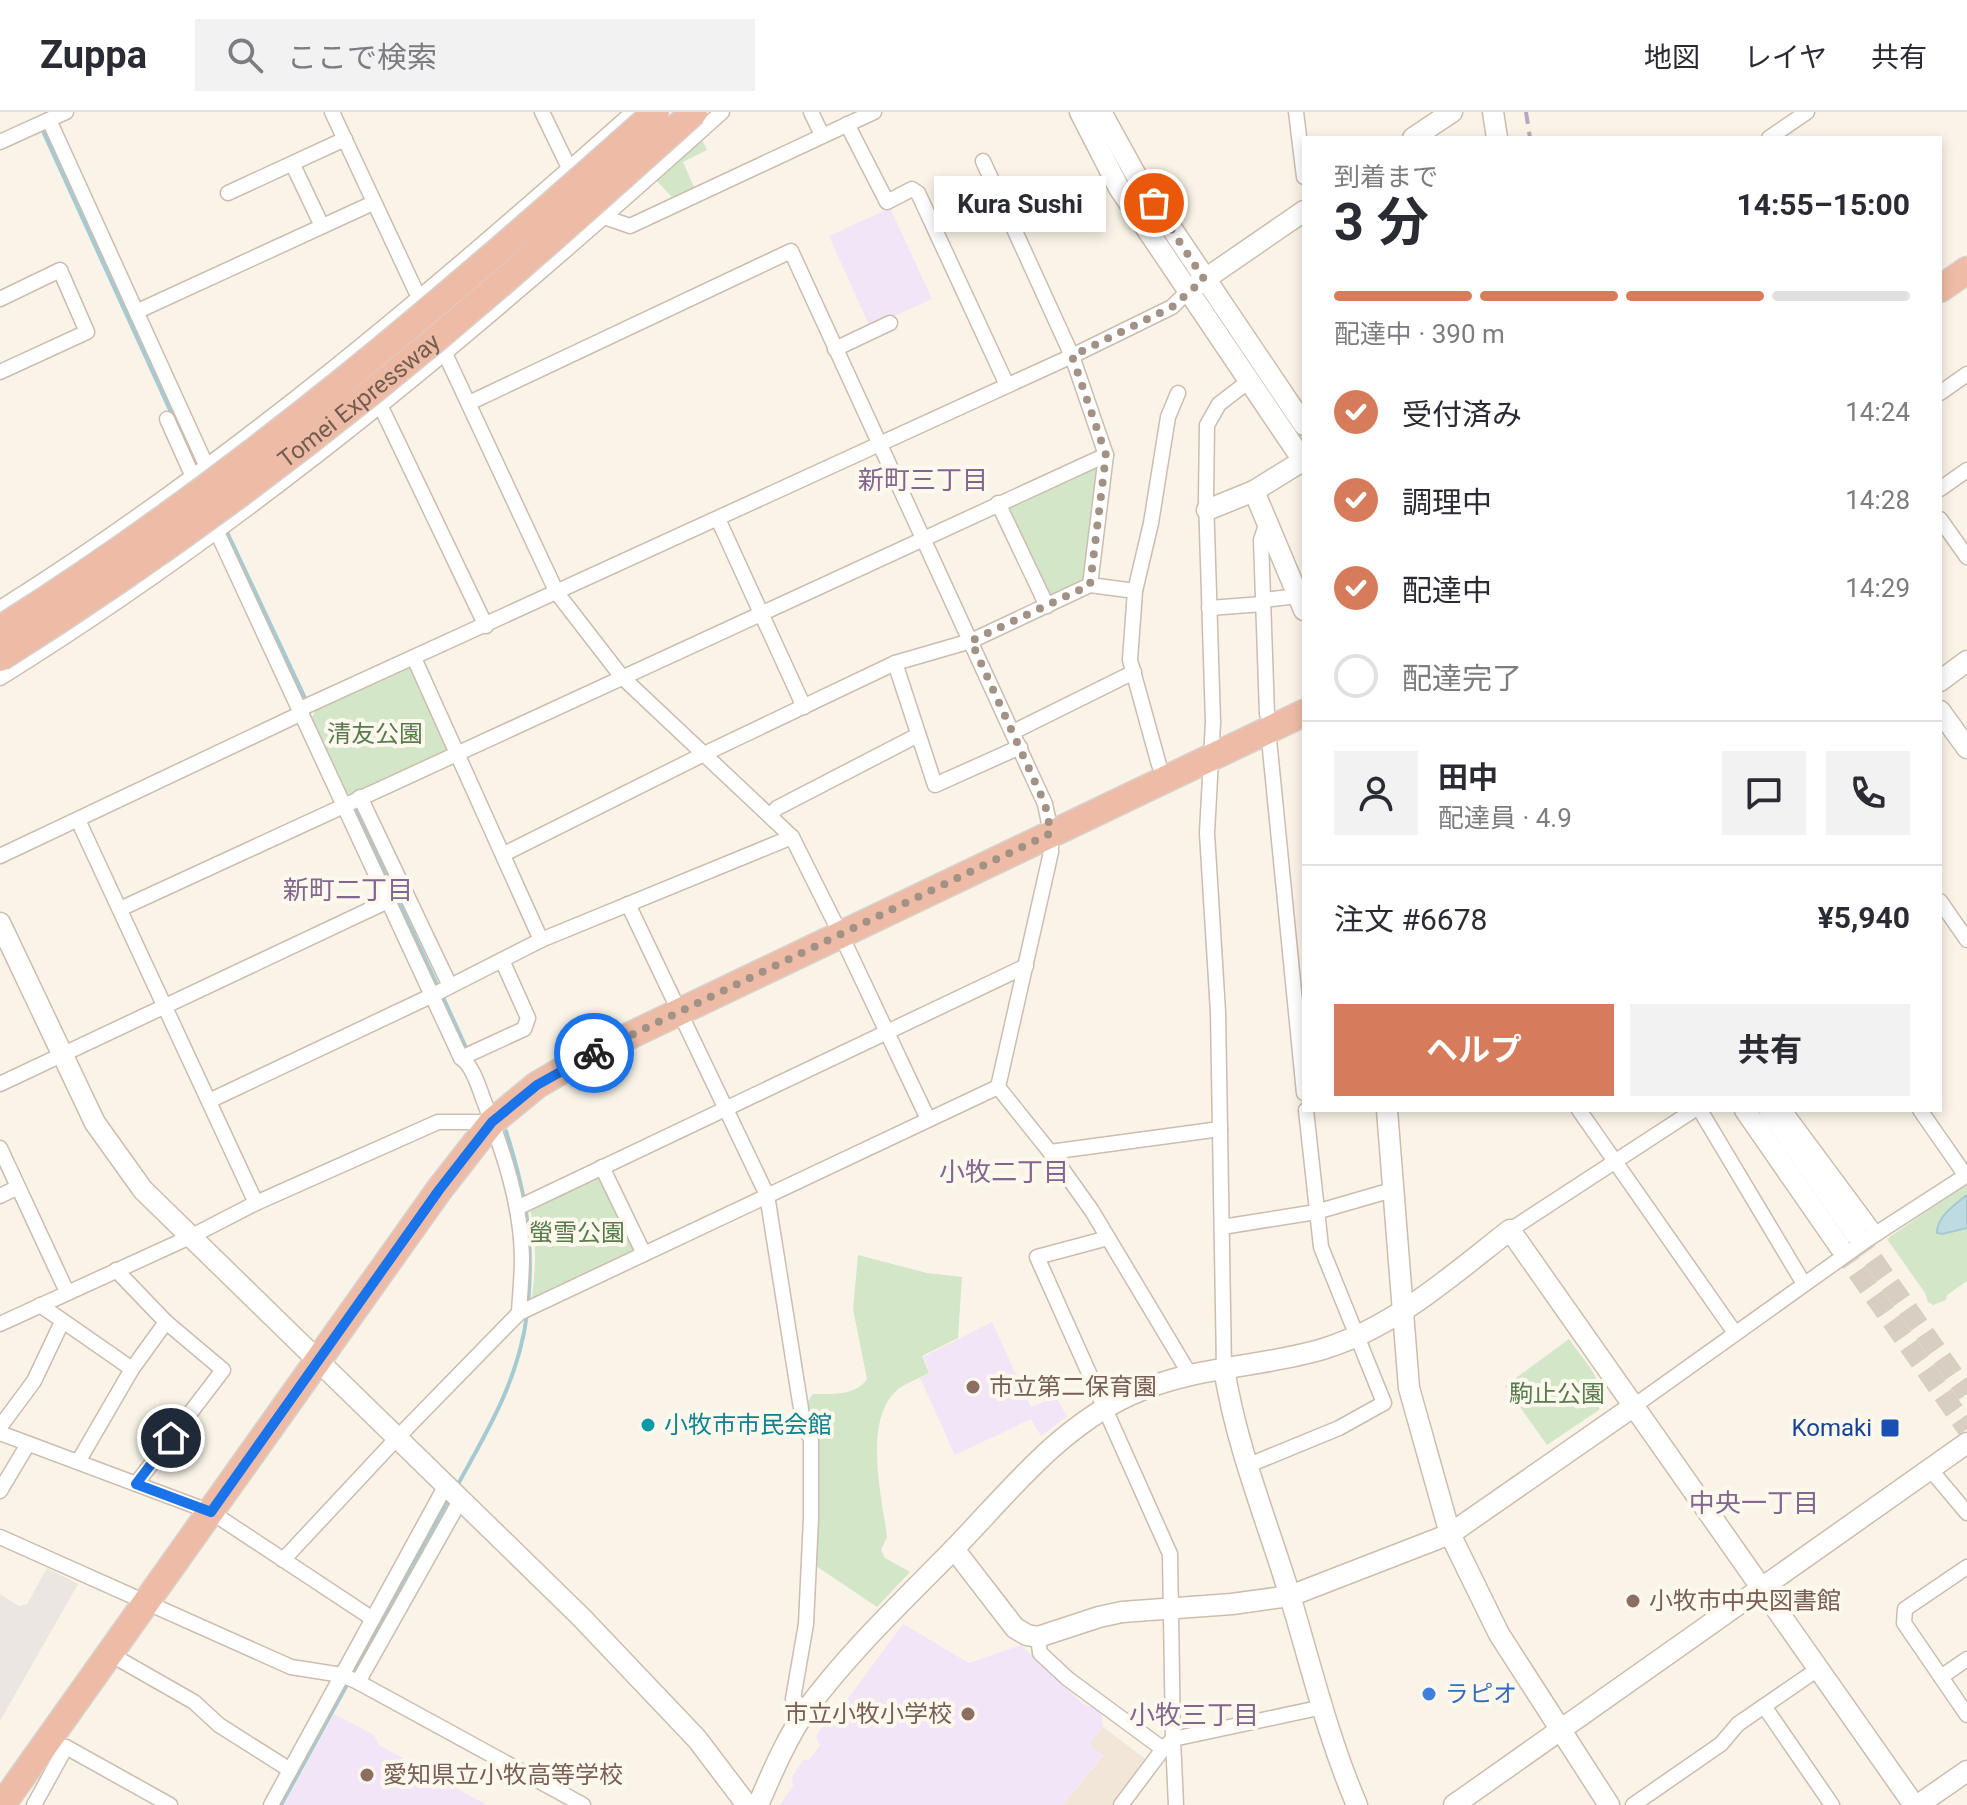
<!DOCTYPE html>
<html lang="ja">
<head>
<meta charset="utf-8">
<style>
	:root { --surface:#fff; --page:#f2f2f3; --text:#2b2b33; --muted:#7c7c81; --line:#e1e1e2; --accent:#d77c5a }
	body { margin:0; font-family:Roboto,"Noto Sans JP",sans-serif; background:var(--page); color:var(--text); height:100vh; display:flex; flex-direction:column; font-size:30px; white-space:nowrap }
	* { box-sizing:border-box; margin:0 }
	p { font-size:26px; color:var(--muted) }
	.icon { flex:none; width:44px; height:44px; fill:none; stroke:currentColor; stroke-width:2; stroke-linecap:round; stroke-linejoin:round }
	.map { position:relative; flex:1; overflow:hidden }
	.panel { position:absolute; left:1302px; top:24px; width:640px; height:976px; display:flex; flex-direction:column; background:var(--surface); border-radius:0px; box-shadow:0 4px 12px #0003 }
	.panel>* { flex:none }
	.pin { position:absolute; display:grid; place-items:center; width:68px; height:68px; color:#fff; margin:-34px; border:4px solid #fff; border-radius:50%; box-shadow:0 2px 8px #0007 }
	.courier { position:absolute; display:grid; place-items:center; width:80px; height:80px; margin:-40px; border:6px solid #1a73e8; border-radius:50%; background:#fff; color:#222; box-shadow:0 2px 10px #0007 }
	.bubble { position:absolute; height:56px; border-radius:0px; background:var(--surface); box-shadow:0 4px 12px #0003; font-size:26px; font-weight:700; line-height:56px; text-align:center }
	.summary em { font-style:normal; font-weight:700 }
	.summary div { display:flex; flex-direction:column-reverse }
	.summary { display:flex; align-items:center; justify-content:space-between; height:136px; padding:0 32px }
	h1 { font-size:52px; font-weight:700; line-height:60px }
	.bar { display:grid; grid-template-columns:repeat(4,1fr); gap:12px 8px; align-content:center; height:96px; padding:0 32px }
	.bar i { height:10px; border-radius:6px; background:var(--line) }
	.bar .on { background:var(--accent) }
	.bar p { grid-column:span 4 }
	.line { display:flex; align-items:center; gap:20px; padding:0 32px; border-top:2px solid var(--line) }
	.line div { flex:1 }
	.round { display:grid; place-items:center; flex:none; width:84px; height:84px; border-radius:0px; background:var(--page) }
	ol { padding:0 32px; list-style:none }
	li { display:flex; align-items:center; gap:24px; height:88px }
	li p { margin-inline-start:auto }
	li .icon { padding:8px; border-radius:50%; background:var(--accent); color:#fff; stroke-width:4 }
	li:last-child { color:var(--muted) }
	li i { width:44px; height:44px; border:4px solid var(--line); border-radius:50% }
	.primary-button { display:flex; gap:16px; margin-top:auto; padding:16px 32px }
	.primary-button a { flex:1; height:92px; border-radius:0px; background:var(--accent); color:#fff; font-size:32px; font-weight:700; line-height:92px; text-align:center }
	.primary-button a+a { background:var(--page); color:var(--text) }
	header { display:flex; align-items:center; gap:48px; box-sizing:border-box; height:112px; padding:0 40px; background:var(--surface); border-bottom:2px solid var(--line) }
	header strong { font-size:38px }
	nav { display:flex; gap:44px; margin-inline-start:auto; font-size:28px }
	.search { width:560px; height:72px; background:var(--page); display:flex; align-items:center; gap:20px; box-sizing:border-box; padding:0 28px; border-radius:0px; color:var(--muted); font-size:30px }
	.map>svg:first-child { display:block }
	.residential { fill:#f1e6d7 }
	.industrial { fill:#ebe6e1 }
	.education { fill:#f1e5f7 }
	.green { fill:#d3e7c8 }
	.water { fill:#bedbe2; stroke:#a6cad3; stroke-width:2 }
	.lines { fill:none; stroke-linecap:round; stroke-linejoin:round }
	.stream { stroke:#a6cad3; stroke-width:4 }
	.secondary-tunnel { stroke:#d8cec2; stroke-width:20; stroke-dasharray:20 10; stroke-linecap:butt }
	.street-casing { stroke:#cbbdaf; stroke-width:17 }
	.secondary-casing { stroke:#cdbdad; stroke-width:23 }
	.highway-casing { stroke:#d8d2ce; stroke-width:29 }
	.street { stroke:#fff; stroke-width:14 }
	.secondary { stroke:#fff; stroke-width:20 }
	.highway { stroke:#eebca6; stroke-width:26 }
	.rail { stroke:#b8a7c3; stroke-width:4; stroke-dasharray:12 8; stroke-linecap:butt }
	.highway-bridge-casing { stroke:#d8d2ce; stroke-width:29; stroke-linecap:butt }
	.highway-bridge { stroke:#eebca6; stroke-width:26 }
	.done { stroke:#a29285; stroke-width:8; stroke-dasharray:0 14.4 }
	.route { stroke:#1a73e8; stroke-width:10 }
	.education-dot { fill:#8d6e63; stroke:#fdf8ee; stroke-width:3 }
	.culture-dot { fill:#0f9aa8; stroke:#fdf8ee; stroke-width:3 }
	.transit-dot { fill:#1a4fb4; stroke:#fdf8ee; stroke-width:3 }
	.shop-dot { fill:#3f7fe0; stroke:#fdf8ee; stroke-width:3 }
	.labels { text-anchor:middle; dominant-baseline:central; stroke-width:8; stroke-linejoin:round; paint-order:stroke }
	.street-label { font-size:24px; fill:#725d4f; stroke:#fdf8ee }
	.park-label { font-size:24px; fill:#577b4b; stroke:#fdf8ee }
	.education-label { font-size:24px; fill:#785e54; stroke:#fdf8ee; text-anchor:start }
	.culture-label { font-size:24px; fill:#0d838f; stroke:#fdf8ee; text-anchor:start }
	.transit-label { font-size:24px; fill:#164399; stroke:#fdf8ee; text-anchor:end }
	.shop-label { font-size:24px; fill:#366cbe; stroke:#fdf8ee; text-anchor:start }
	.neighbourhood-label { font-size:26px; fill:#82668d; stroke:#fdf8ee }
</style>
</head>
<body>
<header>
<strong>Zuppa</strong>
<div class="search"><svg class="icon" aria-label="search" viewBox="0 0 24 24"><circle cx="10" cy="10" r="6"/><path d="M15 15l6 6"/></svg>ここで検索</div>
<nav><a>地図</a><a>レイヤ</a><a>共有</a></nav>
</header>
<div class="map">
<svg width="1967" height="1693" viewBox="0 0 1967 1693">
	<rect width="100%" height="100%" fill="#faf4e8"/>
	<path class="residential" d="M1103 1615 1148 1649 1116 1693H1063L1103 1644 1089 1632Z"/>
	<path class="industrial" d="M47 1456 78 1472 0 1609V1482L19 1494 27 1492Z"/>
	<g class="education">
		<path d="M890 96 932 187 870 215 829 124Z"/>
		<path d="M992 1210 1031 1295 1056 1285 1067 1304 1041 1324 1031 1307 955 1343 920 1266 930 1261 923 1245Z"/>
		<path d="M903 1512 969 1551 1021 1533 1082 1591 1101 1599 1103 1615 1089 1632 1103 1643 1063 1693H780L793 1674 792 1665 803 1648H809L820 1634 816 1624 831 1603 838 1600Z"/>
		<path d="M334 1602 374 1623 379 1633 487 1693H284Z"/>
	</g>
	<g class="green">
		<path d="M700 24 707 38 683 50 694 75 672 85 655 67Z"/>
		<path d="M1094 355 1099 358 1084 468 1051 486 1046 484 1006 400 1008 394Z"/>
		<path d="M409 556 415 557 448 638 346 685 310 609 315 599Z"/>
		<path d="M597 1065 603 1067 636 1135 634 1141 531 1190C536 1159 537 1128 530 1097Z"/>
		<path d="M1967 1071V1169L1947 1183 1946 1188 1933 1193 1928 1190 1925 1181 1887 1127Z"/>
		<path d="M858 1143 927 1161 962 1165 958 1226 922 1244 929 1261C920 1266 909 1270 901 1275 861 1303 882 1385 887 1425L881 1438 885 1446 910 1460 877 1495 813 1452 803 1297 813 1282C831 1282 856 1284 867 1267L853 1197Z"/>
		<path d="M1569 1227C1584 1249 1608 1270 1599 1298L1547 1333 1505 1274Z"/>
	</g>
	<path class="water" d="M1967 1083V1116L1942 1122 1937 1121C1936 1106 1955 1092 1967 1083Z"/>
	<g class="lines">
		<g class="stream">
			<path d="M42 17 196 355"/>
			<path d="M227 420 305 586"/>
			<path d="M355 695 438 875"/>
			<path d="M442 883 468 940"/>
			<path d="M506 1019C526 1082 534 1127 528 1193"/>
			<path d="M457 1374C488 1318 519 1267 527 1202"/>
			<path d="M352 1563 450 1385"/>
			<path d="M281 1693 348 1571"/>
		</g>
		<g class="secondary-tunnel">
			<path d="M1856 1123 1967 1282"/>
			<path d="M1840 1135 1967 1317"/>
		</g>
		<defs>
			<g id="street">
				<path d="M332 0 557 481 622 565 792 725 841 823 928 1007"/>
				<path d="M542 0 573 64"/>
				<path d="M811 0 822 23"/>
				<path d="M1296 0 1304 65"/>
				<path d="M49 8 207 355"/>
				<path d="M847 12 887 90 912 77 918 81 1007 273"/>
				<path d="M1769 26 1807 0"/>
				<path d="M0 30 66 0"/>
				<path d="M293 53 322 114"/>
				<path d="M228 81 345 27"/>
				<path d="M600 100 604 105 630 114 874 0"/>
				<path d="M0 187 60 158 87 220 0 260"/>
				<path d="M138 199 373 91"/>
				<path d="M835 237 890 211"/>
				<path d="M1940 281 1967 262"/>
				<path d="M381 295 486 514"/>
				<path d="M167 307 193 365"/>
				<path d="M1940 377 1967 358"/>
				<path d="M998 391 1047 494"/>
				<path d="M718 407 804 595"/>
				<path d="M1940 407 1967 445"/>
				<path d="M1267 410 1261 428 1267 602"/>
				<path d="M217 420 461 946C473 954 479 976 484 989 503 1039 521 1091 522 1145 522 1164 520 1182 519 1201"/>
				<path d="M1090 473 1135 479 1130 548 1159 653"/>
				<path d="M1135 479 1151 411 1168 305 1178 281"/>
				<path d="M1263 488 1298 484"/>
				<path d="M0 496C228 353 433 178 633 0"/>
				<path d="M1209 496 1263 492"/>
				<path d="M414 546 541 828"/>
				<path d="M895 551 935 673 1020 635"/>
				<path d="M0 566C261 404 494 205 722 0"/>
				<path d="M300 597 1072 244 1172 195 1188 179"/>
				<path d="M1268 617 1304 981"/>
				<path d="M1013 620 1134 560"/>
				<path d="M360 685 450 874"/>
				<path d="M770 704 777 696 918 623"/>
				<path d="M78 708 256 1091"/>
				<path d="M504 742 704 642 895 551 971 529 1090 473 1106 343 1072 244 983 49"/>
				<path d="M0 744 302 601"/>
				<path d="M1940 789 1967 828"/>
				<path d="M628 792 767 1083 802 1303 811 1328V1406L806 1512 793 1587 806 1599"/>
				<path d="M120 797 1106 343"/>
				<path d="M461 946 524 917 528 906 502 848"/>
				<path d="M0 972 388 789"/>
				<path d="M998 975 1050 1040 1092 1099 1189 1261"/>
				<path d="M209 989 433 883 541 828 792 725"/>
				<path d="M1579 998 1735 1221"/>
				<path d="M1700 998 1804 1172"/>
				<path d="M1784 998 1876 1122"/>
				<path d="M1920 998 1966 1064"/>
				<path d="M0 1036 67 1180"/>
				<path d="M1050 1040 1220 1017"/>
				<path d="M602 1055 644 1142"/>
				<path d="M0 1084 18 1075"/>
				<path d="M517 1096 1026 854"/>
				<path d="M1222 1115 1316 1100 1392 1078"/>
				<path d="M1510 1118 1694 998"/>
				<path d="M1108 1126 1037 1145 1170 1442 1173 1627 1163 1637 1121 1693"/>
				<path d="M116 1158 166 1210 223 1258 136 1372"/>
				<path d="M40 1193 132 1257"/>
				<path d="M0 1212 190 1125 256 1091 438 1010H491"/>
				<path d="M1224 1256 1218 900 1207 721 1213 610 1206 386 1207 313 1219 292 1249 269"/>
				<path d="M1634 1294 1868 1127 1967 1063"/>
				<path d="M0 1315 34 1269 62 1210"/>
				<path d="M0 1321 211 1400 373 1507"/>
				<path d="M78 1350 132 1257 166 1210"/>
				<path d="M1249 1353 1339 1316 1384 1291 1321 1135 1306 998"/>
				<path d="M1930 1357 1967 1401"/>
				<path d="M0 1379 28 1332"/>
				<path d="M0 1425 291 1555 342 1563 358 1570 583 1693"/>
				<path d="M283 1448 397 1326 519 1201 998 975 1051 740V721L1045 692 791 139 469 291"/>
				<path d="M1967 1455 1905 1497 1904 1511 1967 1603"/>
				<path d="M1038 1525 1040 1541 1068 1567 1163 1637"/>
				<path d="M110 1542 194 1590 219 1613 290 1658"/>
				<path d="M1941 1565 1967 1547"/>
				<path d="M358 1570 461 1387"/>
				<path d="M1764 1594 1832 1693"/>
				<path d="M34 1693 66 1635 170 1693"/>
				<path d="M271 1693 446 1373"/>
				<path d="M1176 1693 1173 1627 1323 1595"/>
				<path d="M1633 1693 1721 1632 1738 1612 1818 1557"/>
			</g>
			<g id="secondary">
				<path d="M1080 0 1119 76 1304 350"/>
				<path d="M1101 0 1137 65 1304 313"/>
				<path d="M1493 0 1497 26"/>
				<path d="M1413 26 1452 0"/>
				<path d="M1195 174 1304 99"/>
				<path d="M1254 379 1304 498"/>
				<path d="M1207 398 1254 379 1304 348"/>
				<path d="M1940 569 1967 549"/>
				<path d="M1940 599 1967 636"/>
				<path d="M0 811 95 1011 143 1078 581 1505 697 1627 747 1693"/>
				<path d="M1387 998 1409 1276 1450 1422 1499 1522 1609 1693"/>
				<path d="M1745 998 1840 1135"/>
				<path d="M1769 998 1856 1123"/>
				<path d="M1224 1256C1236 1334 1267 1409 1290 1484 1311 1554 1328 1626 1357 1693"/>
				<path d="M954 1437 1015 1516 1027 1523 1038 1525 1099 1505 1122 1500 1232 1492 1290 1484 1450 1422 1634 1294"/>
				<path d="M758 1693C772 1661 787 1625 807 1597 849 1540 901 1491 950 1441 1006 1384 1056 1317 1130 1283 1192 1254 1259 1256 1323 1237 1395 1215 1452 1163 1510 1118L1914 1693"/>
				<path d="M1454 1693 1967 1331"/>
				<path d="M1918 1693 1967 1659"/>
			</g>
			<g id="highway">
				<path d="M1940 177 1967 158"/>
				<path d="M2 1693 439 1078 492 1010 537 973 583 946 1304 601"/>
			</g>
		</defs>
		<use href="#street" class="street-casing"/>
		<use href="#secondary" class="secondary-casing"/>
		<use href="#highway" class="highway-casing"/>
		<use href="#street" class="street"/>
		<use href="#secondary" class="secondary"/>
		<use href="#highway" class="highway"/>
		<path class="rail" d="M1526 0 1530 26"/>
		<defs>
			<g id="highway-bridge">
				<path d="M0 517C237 368 448 186 656 0"/>
				<path id="s1" d="M0 546C181 432 352 302 513 161 574 108 634 54 694 0"/>
			</g>
		</defs>
		<use href="#highway-bridge" class="highway-bridge-casing"/>
		<use href="#highway-bridge" class="highway-bridge"/>
	</g>
	<g class="lines">
		<path class="done" d="M594 941 1051 721 1045 692 971 529 1090 473 1106 343 1072 244 1172 195 1204 167 1154 91"/>
		<path class="route" d="M171 1326 136 1372 211 1400 439 1078 492 1010 537 973 594 941"/>
	</g>
	<g class="education-dot">
		<circle cx="973" cy="1275" r="8"/>
		<circle cx="1633" cy="1489" r="8"/>
		<circle cx="968" cy="1602" r="8"/>
		<circle cx="367" cy="1663" r="8"/>
	</g>
	<circle class="culture-dot" cx="648" cy="1313" r="8"/>
	<rect class="transit-dot" x="1880" y="1306" width="20" height="20" rx="4"/>
	<circle class="shop-dot" cx="1429" cy="1582" r="8"/>
	<g class="labels">
		<g class="street-label">
			<text stroke="none"><textPath href="#s1" startOffset="442">Tomei Expressway</textPath></text>
		</g>
		<g class="park-label">
			<text x="375" y="622">清友公園</text>
			<text x="577" y="1121">螢雪公園</text>
			<text x="1557" y="1282">駒止公園</text>
		</g>
		<g class="education-label">
			<text x="989" y="1275">市立第二保育園</text>
			<text x="1649" y="1489">小牧市中央図書館</text>
			<text x="952" y="1602" text-anchor="end">市立小牧小学校</text>
			<text x="383" y="1663">愛知県立小牧高等学校</text>
		</g>
		<g class="culture-label">
			<text x="664" y="1313">小牧市市民会館</text>
		</g>
		<g class="transit-label">
			<text x="1872" y="1316">Komaki</text>
		</g>
		<g class="shop-label">
			<text x="1445" y="1582">ラピオ</text>
		</g>
		<g class="neighbourhood-label">
			<text x="923" y="368">新町三丁目</text>
			<text x="348" y="778">新町二丁目</text>
			<text x="1004" y="1060">小牧二丁目</text>
			<text x="1754" y="1391">中央一丁目</text>
			<text x="1194" y="1603">小牧三丁目</text>
		</g>
	</g>
</svg>
<div class="pin" style="left:1154px;top:91px;background:#ea580c"><svg class="icon" aria-label="bag" viewBox="0 0 24 24"><path d="M5 8h14l-1 12H6zM9 8a3 3 0 0 1 6 0"/></svg></div>
<div class="pin" style="left:171px;top:1326px;background:#1f2937"><svg class="icon" aria-label="home" viewBox="0 0 24 24"><path d="M3 11l9-7 9 7M6 9v11h12V9"/></svg></div>
<div class="courier" style="left:594px;top:941px"><svg class="icon" aria-label="bike" viewBox="0 0 24 24"><circle cx="6" cy="16" r="4"/><circle cx="18" cy="16" r="4"/><path d="M6 16l4-8h5l3 8M10 8l3 8H6M13 5h3"/></svg></div>
<div class="bubble" style="left:934px;top:64px;width:172px">Kura Sushi</div>
<section class="panel">
<div class="summary"><div><h1>3 分</h1><p>到着まで</p></div><em>14:55–15:00</em></div>
<div class="bar"><i class="on"></i><i class="on"></i><i class="on"></i><i></i><p>配達中 · 390 m</p></div>
<ol>
<li><svg class="icon" aria-label="check" viewBox="0 0 24 24"><path d="M5 12l5 5 9-10"/></svg>受付済み<p>14:24</p></li>
<li><svg class="icon" aria-label="check" viewBox="0 0 24 24"><path d="M5 12l5 5 9-10"/></svg>調理中<p>14:28</p></li>
<li><svg class="icon" aria-label="check" viewBox="0 0 24 24"><path d="M5 12l5 5 9-10"/></svg>配達中<p>14:29</p></li>
<li><i></i>配達完了</li>
</ol>
<div class="line" style="height:144px"><a class="round"><svg class="icon" aria-label="person" viewBox="0 0 24 24"><circle cx="12" cy="8" r="4"/><path d="M4 21q1-7 8-7t8 7"/></svg></a><div><b>田中</b><p>配達員 · 4.9</p></div><a class="round"><svg class="icon" aria-label="chat" viewBox="0 0 24 24"><path d="M4 5h16v11H9l-5 4z"/></svg></a><a class="round"><svg class="icon" aria-label="phone" viewBox="0 0 24 24"><path d="M5 4h4l2 5-3 2q2 4 5 5l2-3 5 2v4C11 20 4 13 5 4z"/></svg></a></div>
<div class="line" style="height:104px"><div>注文 #6678</div><b>¥5,940</b></div>
<div class="primary-button"><a>ヘルプ</a><a>共有</a></div>
</section>
</div>
</body>
</html>
